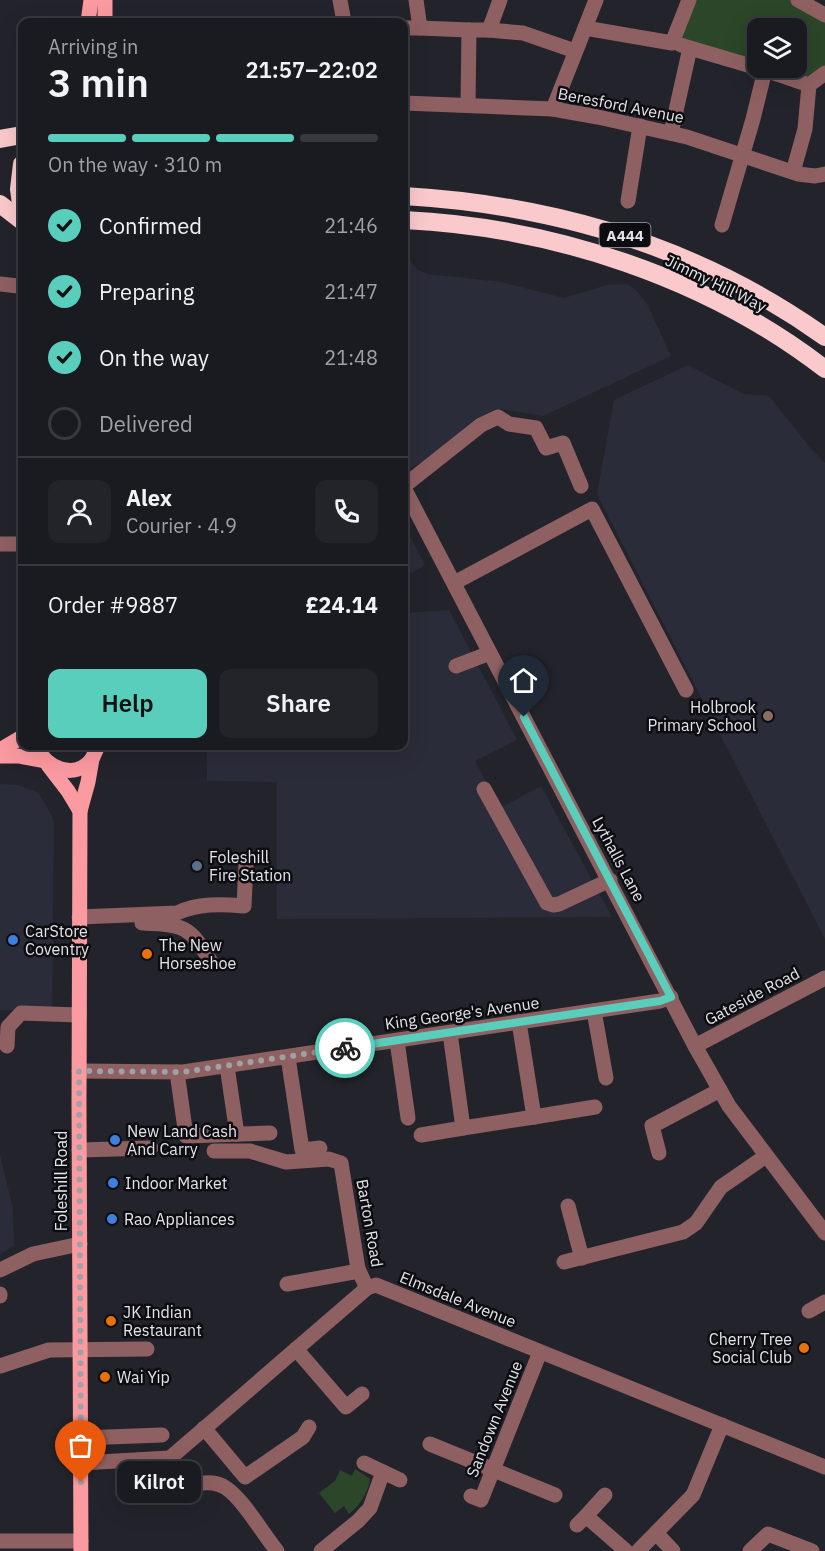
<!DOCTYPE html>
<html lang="en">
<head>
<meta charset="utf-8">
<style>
	:root { --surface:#1a1b20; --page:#232429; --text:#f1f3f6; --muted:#9fa1a5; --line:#38393e; --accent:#5acebd }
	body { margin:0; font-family:"IBM Plex Sans",sans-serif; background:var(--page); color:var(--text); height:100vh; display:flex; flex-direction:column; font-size:22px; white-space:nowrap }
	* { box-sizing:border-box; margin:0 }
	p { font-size:20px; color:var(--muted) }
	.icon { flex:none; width:33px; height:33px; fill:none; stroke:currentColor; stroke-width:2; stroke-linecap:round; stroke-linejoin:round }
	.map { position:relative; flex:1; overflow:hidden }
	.side { position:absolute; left:18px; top:18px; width:390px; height:732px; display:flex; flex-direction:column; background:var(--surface); border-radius:12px; box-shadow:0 6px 24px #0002,0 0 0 2px var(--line) }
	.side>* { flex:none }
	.buttons { position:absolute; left:747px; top:18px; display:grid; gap:12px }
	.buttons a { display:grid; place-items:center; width:60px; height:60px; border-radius:12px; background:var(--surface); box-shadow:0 6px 24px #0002,0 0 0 2px var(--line); font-size:30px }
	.pin { position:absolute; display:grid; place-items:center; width:51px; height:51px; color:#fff; margin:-62px -26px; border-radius:50% 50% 50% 0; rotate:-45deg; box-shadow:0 0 6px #0007 }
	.pin .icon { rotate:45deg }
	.courier { position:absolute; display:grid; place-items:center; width:60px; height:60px; margin:-30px; border:4px solid #5acebd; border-radius:50%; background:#fff; color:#222; box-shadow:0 2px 8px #0007 }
	.bubble { position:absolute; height:42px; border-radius:12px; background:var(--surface); box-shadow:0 6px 24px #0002,0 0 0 2px var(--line); font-size:20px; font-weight:600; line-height:42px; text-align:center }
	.overview em { font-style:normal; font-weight:600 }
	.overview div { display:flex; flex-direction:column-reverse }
	.overview { display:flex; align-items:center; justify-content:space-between; height:102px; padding:0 30px }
	h1 { font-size:39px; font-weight:600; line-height:45px }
	.bar { display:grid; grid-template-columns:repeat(4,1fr); gap:9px 6px; align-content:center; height:72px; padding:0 30px }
	.bar i { height:8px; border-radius:4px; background:var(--line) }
	.bar .active { background:var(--accent) }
	.bar p { grid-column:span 4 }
	.line { display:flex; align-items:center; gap:15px; padding:0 30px; border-top:2px solid var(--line) }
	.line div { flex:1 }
	.round { display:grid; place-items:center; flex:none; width:63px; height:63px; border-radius:12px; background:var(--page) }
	ol { padding:0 30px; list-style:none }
	li { display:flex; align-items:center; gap:18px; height:66px }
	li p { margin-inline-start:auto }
	li .icon { padding:6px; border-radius:50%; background:var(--accent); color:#111; stroke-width:4 }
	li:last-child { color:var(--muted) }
	li i { width:33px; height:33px; border:3px solid var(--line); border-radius:50% }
	.action { display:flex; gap:12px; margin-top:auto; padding:12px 30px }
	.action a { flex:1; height:69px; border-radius:12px; background:var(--accent); color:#111; font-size:24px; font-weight:600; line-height:69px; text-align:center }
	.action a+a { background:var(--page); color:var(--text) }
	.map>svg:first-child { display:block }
	.built { fill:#2b2c39 }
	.green { fill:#2b4628 }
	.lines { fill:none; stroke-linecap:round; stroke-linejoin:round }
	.minor { stroke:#8f6062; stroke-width:15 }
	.major { stroke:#fb9aa0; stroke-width:15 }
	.highway { stroke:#fac9cb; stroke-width:18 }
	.done { stroke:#a0a1a6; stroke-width:6; stroke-dasharray:0 10.8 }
	.route { stroke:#5acebd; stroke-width:8 }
	.education-dot { fill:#8d6e63; stroke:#0d0d11; stroke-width:2 }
	.service-dot { fill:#5c6f8a; stroke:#0d0d11; stroke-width:2 }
	.shop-dot { fill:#3f7fe0; stroke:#0d0d11; stroke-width:2 }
	.food-dot { fill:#e8710a; stroke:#0d0d11; stroke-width:2 }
	.labels { text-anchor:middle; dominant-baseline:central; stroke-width:5; stroke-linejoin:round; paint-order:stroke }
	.shield { fill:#0d0d11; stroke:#a3a4a8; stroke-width:1.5 }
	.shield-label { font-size:15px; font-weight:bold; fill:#e3e4e9 }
	.street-label { font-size:16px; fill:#e3e4e9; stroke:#0d0d11 }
	.poi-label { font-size:16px; fill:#e3e4e9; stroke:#0d0d11; text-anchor:start }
</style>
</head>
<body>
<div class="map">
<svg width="825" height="1551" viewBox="0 0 825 1551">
	<rect width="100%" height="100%" fill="#23242b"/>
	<g class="built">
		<path d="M404 257 407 258 418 270 428 274 501 282 564 298 607 285 627 284 635 289 647 304 671 356 543 416 501 409 484 418 424 461 404 472Z"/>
		<path d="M688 365 743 394 769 396 808 445 825 463V939L597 494 614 400Z"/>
		<path d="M404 525 425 565 404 577Z"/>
		<path d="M449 610 517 740 475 761 500 808 541 786 612 917 277 919V782L207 781V746H404V613Z"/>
		<path d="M0 784 19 785 38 793 51 814 54 824 52 1010H0Z"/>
		<path d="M0 1155 13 1209 14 1246 0 1254Z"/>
	</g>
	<g class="green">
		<path d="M691 0H796L825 17V66L805 80 766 68H796V28H758L757 65 677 39Z"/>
		<path d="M355 1469 370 1479C368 1493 360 1505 349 1514L344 1506 335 1513 319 1493 335 1481 340 1470 352 1476Z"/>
	</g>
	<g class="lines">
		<g class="minor">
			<path d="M340 0 344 22"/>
			<path d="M500 0 489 30 523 33 575 51"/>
			<path d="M798 0 825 15"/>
			<path d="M404 28H420L416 0"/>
			<path d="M420 28 469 30"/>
			<path d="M585 28 672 43 689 0"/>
			<path d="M690 48 765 70 753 119 722 225"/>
			<path d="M765 70 809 85 805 129 793 172"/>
			<path d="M809 85 825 73"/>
			<path d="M404 103 553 109 598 117 687 137 798 174 815 176 825 174"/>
			<path d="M468 105 469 30H489"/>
			<path d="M553 109 596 0"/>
			<path d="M671 133 690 48 681 45"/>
			<path d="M628 201 640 126"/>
			<path d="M0 284 18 286"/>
			<path d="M404 486 481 425 498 417 509 424 536 428 546 448 563 443 581 486"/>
			<path d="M404 488 695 1046 729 1106 825 1233"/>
			<path d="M0 544H22"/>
			<path d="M454 583 592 509 686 690"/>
			<path d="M456 666 490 653"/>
			<path d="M484 789 547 903 553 905 559 904 610 880"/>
			<path d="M79 917 177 913C198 903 221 904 244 906L246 864"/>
			<path d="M142 923C184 925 189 925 211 962"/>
			<path d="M594 1011 606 1078"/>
			<path d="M397 1041 408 1118"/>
			<path d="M7 1046 8 1027 21 1013 79 1015"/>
			<path d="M695 1046 825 978"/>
			<path d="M288 1057 302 1150 320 1148"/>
			<path d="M227 1066 237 1134"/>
			<path d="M79 1071 183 1072 660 1001 671 997"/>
			<path d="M177 1072 186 1136 270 1133"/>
			<path d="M534 1117 595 1107"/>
			<path d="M463 1128 534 1117 519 1022"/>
			<path d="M421 1135 463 1128 450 1033"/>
			<path d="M79 1150 151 1148"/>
			<path d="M214 1151H250L286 1162 329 1159 341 1163 358 1269 367 1288"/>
			<path d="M659 1153 652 1126 720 1090"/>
			<path d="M568 1206 582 1258"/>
			<path d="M564 1262 683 1232 696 1223 721 1187 766 1156"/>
			<path d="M0 1270 33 1254 80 1244"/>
			<path d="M287 1284 359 1271"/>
			<path d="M0 1294V1296"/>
			<path d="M809 1311 825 1302"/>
			<path d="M296 1349 346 1407 362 1394"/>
			<path d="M0 1366 49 1350 147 1349"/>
			<path d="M204 1428 245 1477 303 1437 309 1427"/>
			<path d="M81 1438 162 1435"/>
			<path d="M430 1444 555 1495"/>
			<path d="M170 1458C187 1502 201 1472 226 1488 243 1499 263 1534 277 1551"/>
			<path d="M81 1463 170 1458 367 1288 376 1285 825 1467"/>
			<path d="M383 1472 400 1480"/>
			<path d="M471 1496 481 1500 540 1352"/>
			<path d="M586 1516 605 1495"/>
			<path d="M577 1525 586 1516 626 1551"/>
			<path d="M656 1533 673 1551"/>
			<path d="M0 1541H81"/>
			<path d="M321 1551 358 1521 370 1508 383 1472 364 1463"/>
			<path d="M638 1551 693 1495 722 1425"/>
			<path d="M750 1551 768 1534 812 1551"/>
		</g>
		<g class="major">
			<path d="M105 0V22"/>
			<path d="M88 22 91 0"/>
			<path d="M37 746C44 768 75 781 92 759 94 755 96 750 98 746"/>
			<path d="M0 750 22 737"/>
			<path d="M0 756H18L45 761"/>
			<path d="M48 765 68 791 80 811"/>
			<path d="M81 1551 79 1105 80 811 88 782 92 759"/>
		</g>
		<g class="highway">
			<path d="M0 139 22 135"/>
			<path d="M22 164 19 189 22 211"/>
			<path d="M404 196C557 205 699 247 825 337"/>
			<path d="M0 204 22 221"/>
			<path d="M404 220C552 227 706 277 825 369"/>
		</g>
	</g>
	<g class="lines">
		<path class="done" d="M81 1482 79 1071 183 1072 345 1048"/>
		<path class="route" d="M345 1048 660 1001 671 997 524 717"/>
	</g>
	<circle class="education-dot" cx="768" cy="716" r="6"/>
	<circle class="service-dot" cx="197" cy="866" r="6"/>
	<g class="shop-dot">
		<circle cx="13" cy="940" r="6"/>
		<circle cx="115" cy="1140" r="6"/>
		<circle cx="113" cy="1183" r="6"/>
		<circle cx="112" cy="1219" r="6"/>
	</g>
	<g class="food-dot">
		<circle cx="147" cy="954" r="6"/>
		<circle cx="111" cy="1321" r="6"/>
		<circle cx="804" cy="1348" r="6"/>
		<circle cx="105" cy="1377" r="6"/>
	</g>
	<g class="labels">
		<rect class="shield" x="599.5" y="223" width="51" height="24" rx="4.5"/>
		<g class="shield-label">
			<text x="625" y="235">A444</text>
		</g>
		<g class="street-label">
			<text transform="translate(621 105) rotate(11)">Beresford Avenue</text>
			<text transform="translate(716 283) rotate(26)">Jimmy Hill Way</text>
			<text transform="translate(619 859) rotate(62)">Lythalls Lane</text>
			<text transform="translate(752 996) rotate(-28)">Gateside Road</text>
			<text transform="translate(462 1013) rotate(-8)">King George's Avenue</text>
			<text transform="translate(61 1181) rotate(-90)">Foleshill Road</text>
			<text transform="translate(370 1223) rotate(80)">Barton Road</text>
			<text transform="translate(458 1299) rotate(22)">Elmsdale Avenue</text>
			<text transform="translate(494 1419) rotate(-68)">Sandown Avenue</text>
		</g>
		<g class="poi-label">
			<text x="756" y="707" text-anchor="end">Holbrook<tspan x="756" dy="18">Primary School</tspan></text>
			<text x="209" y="857">Foleshill<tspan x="209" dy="18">Fire Station</tspan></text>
			<text x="25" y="931">CarStore<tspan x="25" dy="18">Coventry</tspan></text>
			<text x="159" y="945">The New<tspan x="159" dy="18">Horseshoe</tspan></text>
			<text x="127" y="1131">New Land Cash<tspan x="127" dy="18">And Carry</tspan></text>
			<text x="125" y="1183">Indoor Market</text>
			<text x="124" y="1219">Rao Appliances</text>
			<text x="123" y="1312">JK Indian<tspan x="123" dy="18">Restaurant</tspan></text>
			<text x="792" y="1339" text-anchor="end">Cherry Tree<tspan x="792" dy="18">Social Club</tspan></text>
			<text x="117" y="1377">Wai Yip</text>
		</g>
	</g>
</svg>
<div class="buttons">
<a><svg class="icon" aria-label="layers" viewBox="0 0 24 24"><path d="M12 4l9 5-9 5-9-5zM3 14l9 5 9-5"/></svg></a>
</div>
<div class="pin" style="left:81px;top:1482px;background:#ea580c"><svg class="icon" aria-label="bag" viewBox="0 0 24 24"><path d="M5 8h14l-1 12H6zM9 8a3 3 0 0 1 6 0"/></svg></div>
<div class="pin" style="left:524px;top:717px;background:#1f2937"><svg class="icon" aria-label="home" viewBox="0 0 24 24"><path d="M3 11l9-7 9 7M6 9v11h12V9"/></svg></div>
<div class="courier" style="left:345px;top:1048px"><svg class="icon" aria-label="bike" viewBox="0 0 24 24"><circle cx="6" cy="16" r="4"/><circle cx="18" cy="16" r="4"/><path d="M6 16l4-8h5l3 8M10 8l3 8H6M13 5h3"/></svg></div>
<div class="bubble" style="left:117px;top:1461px;width:84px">Kilrot</div>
<section class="side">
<div class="overview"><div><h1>3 min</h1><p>Arriving in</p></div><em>21:57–22:02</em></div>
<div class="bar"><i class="active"></i><i class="active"></i><i class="active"></i><i></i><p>On the way · 310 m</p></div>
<ol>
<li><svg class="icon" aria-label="check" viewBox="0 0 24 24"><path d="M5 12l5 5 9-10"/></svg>Confirmed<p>21:46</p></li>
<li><svg class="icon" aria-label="check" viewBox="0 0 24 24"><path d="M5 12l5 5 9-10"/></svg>Preparing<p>21:47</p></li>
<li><svg class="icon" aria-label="check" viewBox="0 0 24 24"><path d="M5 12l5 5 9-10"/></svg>On the way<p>21:48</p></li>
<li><i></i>Delivered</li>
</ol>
<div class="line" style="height:108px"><a class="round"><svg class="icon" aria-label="person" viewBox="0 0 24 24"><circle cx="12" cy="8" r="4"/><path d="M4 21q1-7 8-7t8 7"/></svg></a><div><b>Alex</b><p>Courier · 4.9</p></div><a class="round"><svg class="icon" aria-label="phone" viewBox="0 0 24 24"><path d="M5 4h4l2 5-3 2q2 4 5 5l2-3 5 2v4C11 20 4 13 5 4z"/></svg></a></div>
<div class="line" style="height:78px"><div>Order #9887</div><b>£24.14</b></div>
<div class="action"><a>Help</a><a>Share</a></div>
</section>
</div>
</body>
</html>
